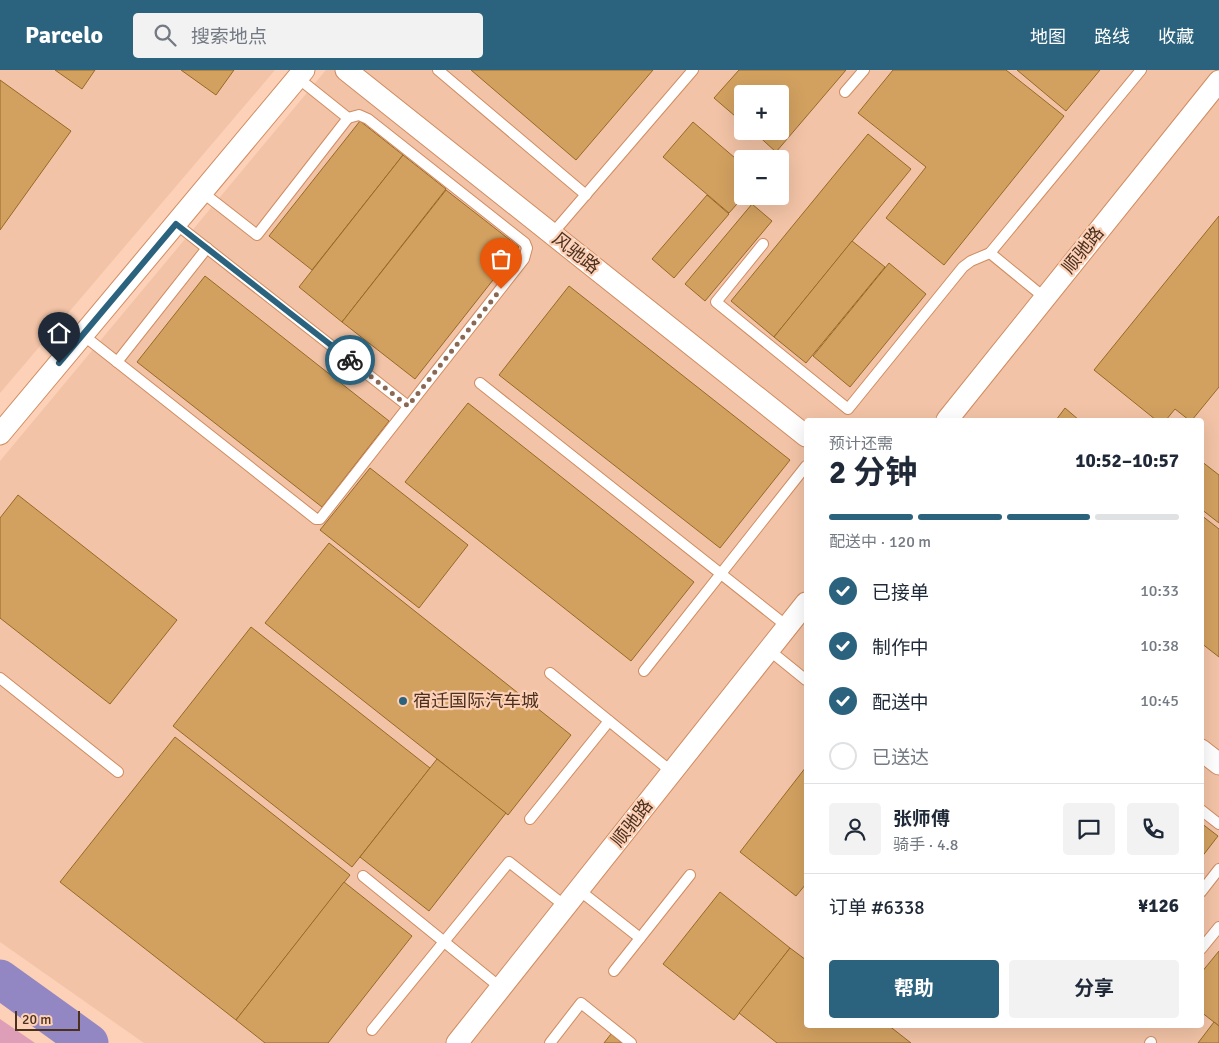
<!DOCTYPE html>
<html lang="zh">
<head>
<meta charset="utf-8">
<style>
	:root { --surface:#fff; --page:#f2f2f3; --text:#1f2937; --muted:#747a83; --line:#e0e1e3; --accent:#2b627d }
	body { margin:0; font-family:Signika,"Noto Sans SC",sans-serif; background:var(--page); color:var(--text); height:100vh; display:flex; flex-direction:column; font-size:19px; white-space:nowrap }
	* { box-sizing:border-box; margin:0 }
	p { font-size:16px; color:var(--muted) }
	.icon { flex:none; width:28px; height:28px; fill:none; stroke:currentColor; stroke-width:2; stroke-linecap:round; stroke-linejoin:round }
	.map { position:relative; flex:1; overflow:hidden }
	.side { position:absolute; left:804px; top:348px; width:400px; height:610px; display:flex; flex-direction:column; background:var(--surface); border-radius:5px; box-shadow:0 5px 20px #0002 }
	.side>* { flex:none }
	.fabs { position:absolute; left:734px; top:15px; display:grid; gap:10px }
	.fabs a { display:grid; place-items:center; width:55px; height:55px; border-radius:5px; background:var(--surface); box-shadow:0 5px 20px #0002; font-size:25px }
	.scale { position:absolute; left:15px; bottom:12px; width:65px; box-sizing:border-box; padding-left:5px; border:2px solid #4c301e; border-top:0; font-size:14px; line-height:18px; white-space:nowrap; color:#4c301e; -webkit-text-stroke:4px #fcd1b7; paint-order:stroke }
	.pin { position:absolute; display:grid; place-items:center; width:42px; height:42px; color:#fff; margin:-51px -21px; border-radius:50% 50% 50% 0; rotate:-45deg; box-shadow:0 0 5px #0007 }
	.pin .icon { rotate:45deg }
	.courier { position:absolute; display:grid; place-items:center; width:50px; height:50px; margin:-25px; border:4px solid #2b627d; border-radius:50%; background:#fff; color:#222; box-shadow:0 1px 6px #0007 }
	.summary em { font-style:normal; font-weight:700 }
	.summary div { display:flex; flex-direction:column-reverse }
	.summary { display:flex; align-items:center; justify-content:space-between; height:85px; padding:0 25px }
	h1 { font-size:32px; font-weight:700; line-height:38px }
	.bar { display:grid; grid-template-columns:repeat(4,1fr); gap:8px 5px; align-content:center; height:60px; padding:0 25px }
	.bar i { height:6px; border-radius:4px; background:var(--line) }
	.bar .on { background:var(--accent) }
	.bar p { grid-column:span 4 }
	.line { display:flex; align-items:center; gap:12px; padding:0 25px; border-top:1px solid var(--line) }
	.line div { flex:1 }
	.round { display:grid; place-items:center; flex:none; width:52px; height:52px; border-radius:5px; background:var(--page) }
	ol { padding:0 25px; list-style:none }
	li { display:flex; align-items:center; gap:15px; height:55px }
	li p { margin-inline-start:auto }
	li .icon { padding:5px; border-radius:50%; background:var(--accent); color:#fff; stroke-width:4 }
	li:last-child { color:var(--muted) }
	li i { width:28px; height:28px; border:2px solid var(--line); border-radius:50% }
	.button { display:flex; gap:10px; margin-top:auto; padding:10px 25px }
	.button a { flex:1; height:58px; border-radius:5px; background:var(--accent); color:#fff; font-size:20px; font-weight:700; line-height:58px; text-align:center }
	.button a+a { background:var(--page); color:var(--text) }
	header { display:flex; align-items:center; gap:30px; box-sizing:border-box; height:70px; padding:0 25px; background:var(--accent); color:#fff }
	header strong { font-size:24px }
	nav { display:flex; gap:28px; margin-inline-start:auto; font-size:18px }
	.search { width:350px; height:45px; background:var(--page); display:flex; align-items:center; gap:12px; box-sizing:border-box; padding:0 18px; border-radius:5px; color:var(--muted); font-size:19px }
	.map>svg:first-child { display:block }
	.built { fill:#f2c3a6; fill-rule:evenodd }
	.green { fill:#de9eb8 }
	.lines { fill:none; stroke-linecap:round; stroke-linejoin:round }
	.river { stroke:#9387c3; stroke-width:39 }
	.building { fill:#d2a160; stroke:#976926 }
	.lane-casing { stroke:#d08c61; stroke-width:12 }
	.street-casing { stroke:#d08c61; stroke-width:23 }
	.lane { stroke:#fff; stroke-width:10 }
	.street { stroke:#fff; stroke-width:21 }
	.done { stroke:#8a6854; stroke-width:5; stroke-dasharray:0 9 }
	.route { stroke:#2b627d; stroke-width:6 }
	.poi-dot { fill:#2b627d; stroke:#fcd1b7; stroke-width:2 }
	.labels { text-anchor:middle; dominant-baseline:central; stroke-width:4.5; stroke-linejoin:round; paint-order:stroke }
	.street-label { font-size:18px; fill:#4c301e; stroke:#fcd1b7 }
	.poi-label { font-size:18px; fill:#4c301e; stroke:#fcd1b7; text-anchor:start }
</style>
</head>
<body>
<header>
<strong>Parcelo</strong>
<div class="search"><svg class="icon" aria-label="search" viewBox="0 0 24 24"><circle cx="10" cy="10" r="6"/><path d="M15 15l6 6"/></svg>搜索地点</div>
<nav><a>地图</a><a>路线</a><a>收藏</a></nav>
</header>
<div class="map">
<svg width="1219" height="973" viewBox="0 0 1219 973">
	<rect width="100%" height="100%" fill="#fcd1b7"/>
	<g class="built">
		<path d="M0 0H275L0 323Z"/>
		<path d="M326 0H1219V973H144L0 872V391ZM742 24H780V61H742ZM742 89H780V126H742ZM806 350H1201V955H806Z"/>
	</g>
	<path class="green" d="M0 949 35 973H0Z"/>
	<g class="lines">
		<path class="river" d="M0 909 89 973"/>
	</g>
	<g class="building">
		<path d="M55 0H95L82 19Z"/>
		<path d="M181 0H234L216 25Z"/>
		<path d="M471 0H653L576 90Z"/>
		<path d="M739 0H846L776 82 753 61H780V24H742V52L714 28Z"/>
		<path d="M893 0H1006L1064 46 944 195 886 148 926 97 858 43Z"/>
		<path d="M1017 0H1100L1066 41Z"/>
		<path d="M0 10 71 61 0 160Z"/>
		<path d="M360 51 403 85 312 200 269 166Z"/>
		<path d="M693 52 742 94 744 126 729 143 663 87Z"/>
		<path d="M868 64 911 99 774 267 731 231Z"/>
		<path d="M403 85 446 119 342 252 299 217Z"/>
		<path d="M446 120 519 177 415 309 342 252Z"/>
		<path d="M707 125 729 144 674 208 652 189Z"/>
		<path d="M752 134 772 151 705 231 685 214Z"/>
		<path d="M1219 146V317L1192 350H1189L1175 339 1166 350H1156L1094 300Z"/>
		<path d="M852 171 885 197 806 293 774 267Z"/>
		<path d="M889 193 926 224 850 317 813 286Z"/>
		<path d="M205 206 389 351 322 437 137 292Z"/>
		<path d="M569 216 790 390 720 478 499 305Z"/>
		<path d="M468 333 694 512 631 591 405 412Z"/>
		<path d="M1065 338 1079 350H1056Z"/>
		<path d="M1201 391 1219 405V453L1201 439Z"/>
		<path d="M370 398 468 475 419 538 320 460Z"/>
		<path d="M18 425 177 550 110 634 0 548V448Z"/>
		<path d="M1201 445 1219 459V587L1201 573Z"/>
		<path d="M329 473 571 665 508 745 265 553Z"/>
		<path d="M251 557 430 698 352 797 173 656Z"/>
		<path d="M175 667 350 805 236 950 60 812Z"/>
		<path d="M437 689 506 743 429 841 360 787Z"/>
		<path d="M806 697V814L796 826 740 782Z"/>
		<path d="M1201 753 1218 766 1201 788Z"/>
		<path d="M344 812 412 866 328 973H265L236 950Z"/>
		<path d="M720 822 790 878 734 950 663 894Z"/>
		<path d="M790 878 806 890V955H888L911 973H777L739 943Z"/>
		<path d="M1219 881V956L1201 942V903Z"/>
		<path d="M1214 952 1219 956V973H1198Z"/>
		<path d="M611 964 622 973H604Z"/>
	</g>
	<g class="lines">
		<defs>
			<g id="lane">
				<path d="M438 0 586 125"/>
				<path d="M845 22 864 0"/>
				<path d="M202 122 257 165 348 48 298 8"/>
				<path d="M176 154 408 336"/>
				<path d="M552 164 693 0"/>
				<path d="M763 174 716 232 848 339 963 197 971 191 990 183"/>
				<path d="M1045 228 990 183 1141 0"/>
				<path d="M83 265 316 449H320L524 189 527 178 525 173 368 49 359 45 348 48"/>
				<path d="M117 292 207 178"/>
				<path d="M480 313 788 557"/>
				<path d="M769 580 806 610"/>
				<path d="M644 601 806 396"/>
				<path d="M550 603 672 702"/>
				<path d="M0 608 118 702"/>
				<path d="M1201 740 1219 754"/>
				<path d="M530 749 609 651"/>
				<path d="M363 806 501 918"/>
				<path d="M579 820 640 868"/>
				<path d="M1201 822 1219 799"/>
				<path d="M1201 879 1219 857"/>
				<path d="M614 901 690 805"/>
				<path d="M372 960 509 792 565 836"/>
				<path d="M550 973 581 933 631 973"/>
				<path d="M1150 973 1151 972"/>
			</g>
			<g id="street">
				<path d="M346 0 806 366"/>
				<path d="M947 350 1219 11"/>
				<path d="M0 364 304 0"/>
				<path d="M1201 680 1219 694"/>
				<path d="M457 973 806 533"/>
			</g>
		</defs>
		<use href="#lane" class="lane-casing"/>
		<use href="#street" class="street-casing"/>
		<use href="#lane" class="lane"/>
		<use href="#street" class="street"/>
	</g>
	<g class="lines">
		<path class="done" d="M350 290 408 336 501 219"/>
		<path class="route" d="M59 293 176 154 350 290"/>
	</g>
	<circle class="poi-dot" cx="403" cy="631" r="5"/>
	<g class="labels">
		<g class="street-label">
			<text transform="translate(1083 180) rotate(-51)">顺驰路</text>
			<text transform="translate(576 183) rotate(38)">风驰路</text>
			<text transform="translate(632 753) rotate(-52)">顺驰路</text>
		</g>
		<g class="poi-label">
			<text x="413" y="631">宿迁国际汽车城</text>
		</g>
	</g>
</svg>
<div class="fabs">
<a>+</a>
<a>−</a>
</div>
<div class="scale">20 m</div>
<div class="pin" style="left:501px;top:219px;background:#ea580c"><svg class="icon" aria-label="bag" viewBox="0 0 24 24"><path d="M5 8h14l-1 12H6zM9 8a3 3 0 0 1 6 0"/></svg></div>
<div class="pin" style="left:59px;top:293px;background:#1f2937"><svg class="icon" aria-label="home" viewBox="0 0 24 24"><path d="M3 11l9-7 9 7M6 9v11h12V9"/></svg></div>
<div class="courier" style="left:350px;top:290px"><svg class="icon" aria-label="bike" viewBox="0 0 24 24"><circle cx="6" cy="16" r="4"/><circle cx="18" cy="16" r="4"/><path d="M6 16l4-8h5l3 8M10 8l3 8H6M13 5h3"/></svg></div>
<section class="side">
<div class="summary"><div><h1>2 分钟</h1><p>预计还需</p></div><em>10:52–10:57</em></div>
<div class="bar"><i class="on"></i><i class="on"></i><i class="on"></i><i></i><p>配送中 · 120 m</p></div>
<ol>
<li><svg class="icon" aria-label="check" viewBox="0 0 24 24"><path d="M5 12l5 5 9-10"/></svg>已接单<p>10:33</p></li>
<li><svg class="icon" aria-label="check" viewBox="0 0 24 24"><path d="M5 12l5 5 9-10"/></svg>制作中<p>10:38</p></li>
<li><svg class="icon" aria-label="check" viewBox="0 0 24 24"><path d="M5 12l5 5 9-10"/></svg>配送中<p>10:45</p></li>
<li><i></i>已送达</li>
</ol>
<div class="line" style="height:90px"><a class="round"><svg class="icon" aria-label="person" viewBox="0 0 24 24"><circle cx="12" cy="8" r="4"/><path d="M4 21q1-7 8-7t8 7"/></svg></a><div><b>张师傅</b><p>骑手 · 4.8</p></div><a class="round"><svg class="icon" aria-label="chat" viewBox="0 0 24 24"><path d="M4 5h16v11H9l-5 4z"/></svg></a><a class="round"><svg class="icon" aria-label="phone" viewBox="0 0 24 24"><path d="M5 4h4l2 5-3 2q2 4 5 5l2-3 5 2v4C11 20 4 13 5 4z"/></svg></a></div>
<div class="line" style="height:65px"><div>订单 #6338</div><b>¥126</b></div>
<div class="button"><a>帮助</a><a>分享</a></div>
</section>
</div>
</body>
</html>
